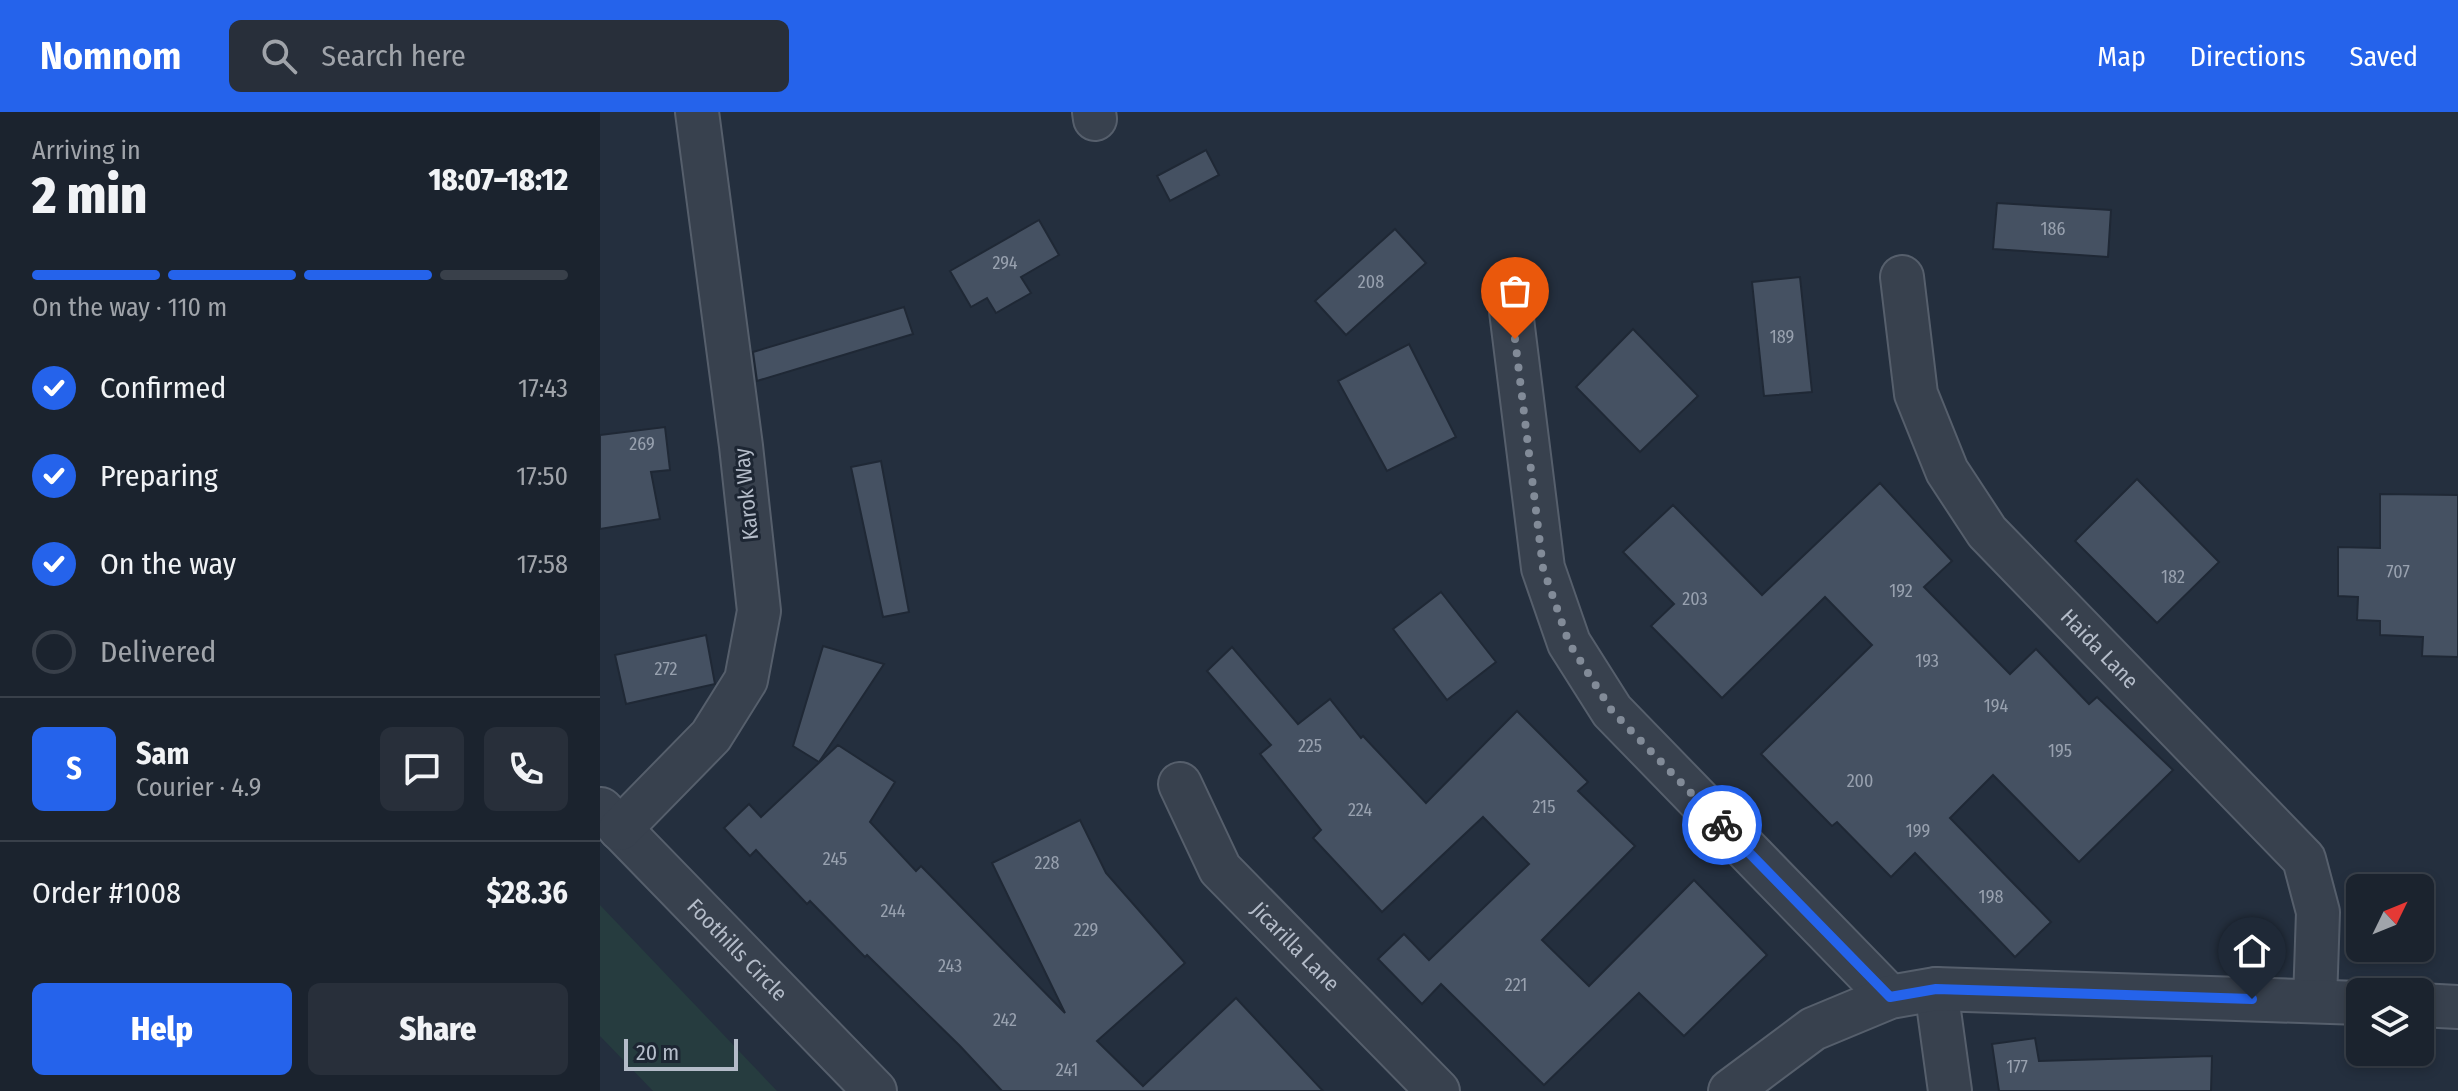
<!DOCTYPE html>
<html lang="en">
<head>
<meta charset="utf-8">
<style>
	:root { --surface:#1b232e; --page:#282f3a; --text:#f1f3f6; --muted:#a0a4aa; --line:#39404a; --accent:#2563eb }
	body { margin:0; font-family:"Fira Sans Condensed",sans-serif; background:var(--page); color:var(--text); height:100vh; display:flex; flex-direction:column; font-size:30px; white-space:nowrap }
	* { box-sizing:border-box; margin:0 }
	p { font-size:26px; color:var(--muted) }
	.icon { flex:none; width:44px; height:44px; fill:none; stroke:currentColor; stroke-width:2; stroke-linecap:round; stroke-linejoin:round }
	.map { position:relative; flex:1; overflow:hidden }
	.drawer { display:flex; flex-direction:column; background:var(--surface); width:600px }
	.drawer>* { flex:none }
	.needle { width:52px; rotate:47deg }
	.tools { position:absolute; left:1746px; top:762px; display:grid; gap:16px }
	.tools a { display:grid; place-items:center; width:88px; height:88px; border-radius:12px; background:var(--surface); box-shadow:0 4px 12px #0003,0 0 0 2px var(--line); font-size:40px }
	.scale { position:absolute; left:24px; bottom:20px; width:114px; box-sizing:border-box; padding-left:8px; border:4px solid #b4bcc9; border-top:0; font-size:22px; line-height:28px; white-space:nowrap; color:#b4bcc9; -webkit-text-stroke:6px #1d2633; paint-order:stroke }
	.pin { position:absolute; display:grid; place-items:center; width:68px; height:68px; color:#fff; margin:-82px -34px; border-radius:50% 50% 50% 0; rotate:-45deg; box-shadow:0 0 8px #0007 }
	.pin .icon { rotate:45deg }
	.courier { position:absolute; display:grid; place-items:center; width:80px; height:80px; margin:-40px; border:6px solid #2563eb; border-radius:50%; background:#fff; color:#222; box-shadow:0 2px 10px #0007 }
	.headline em { font-style:normal; font-weight:800 }
	.headline div { display:flex; flex-direction:column-reverse }
	.headline { display:flex; align-items:center; justify-content:space-between; height:136px; padding:0 32px }
	h1 { font-size:52px; font-weight:800; line-height:60px }
	.bar { display:grid; grid-template-columns:repeat(4,1fr); gap:12px 8px; align-content:center; height:96px; padding:0 32px }
	.bar i { height:10px; border-radius:6px; background:var(--line) }
	.bar .active { background:var(--accent) }
	.bar p { grid-column:span 4 }
	.line { display:flex; align-items:center; gap:20px; padding:0 32px; border-top:2px solid var(--line) }
	.line div { flex:1 }
	.round { display:grid; place-items:center; flex:none; width:84px; height:84px; border-radius:12px; background:var(--page) }
	ol { padding:0 32px; list-style:none }
	li { display:flex; align-items:center; gap:24px; height:88px }
	li p { margin-inline-start:auto }
	li .icon { padding:8px; border-radius:50%; background:var(--accent); color:#fff; stroke-width:4 }
	li:last-child { color:var(--muted) }
	li i { width:44px; height:44px; border:4px solid var(--line); border-radius:50% }
	.button { display:flex; gap:16px; margin-top:auto; padding:16px 32px }
	.button a { flex:1; height:92px; border-radius:12px; background:var(--accent); color:#fff; font-size:32px; font-weight:800; line-height:92px; text-align:center }
	.button a+a { background:var(--page); color:var(--text) }
	header { display:flex; align-items:center; gap:48px; box-sizing:border-box; height:112px; padding:0 40px; background:var(--accent); color:#fff }
	header strong { font-size:38px }
	nav { display:flex; gap:44px; margin-inline-start:auto; font-size:28px }
	.search { width:560px; height:72px; background:var(--page); display:flex; align-items:center; gap:20px; box-sizing:border-box; padding:0 28px; border-radius:12px; color:var(--muted); font-size:30px }
	main { display:flex; flex:1; min-height:0 }
	.map>svg:first-child { display:block }
	.green { fill:#263c3f }
	.building { fill:#455162; stroke:#1f2835; stroke-width:2 }
	.lines { fill:none; stroke-linecap:round; stroke-linejoin:round }
	.minor-casing { stroke:#565f6c; stroke-width:46 }
	.minor { stroke:#38414e; stroke-width:42 }
	.done { stroke:#828b98; stroke-width:8; stroke-dasharray:0 14.4 }
	.route { stroke:#2563eb; stroke-width:10 }
	.labels { text-anchor:middle; dominant-baseline:central; stroke-width:6; stroke-linejoin:round; paint-order:stroke }
	.number-label { font-size:18px; fill:#98a1af }
	.street-label { font-size:22px; fill:#b4bcc9; stroke:#1d2633 }
</style>
</head>
<body>
<header>
<strong>Nomnom</strong>
<div class="search"><svg class="icon" aria-label="search" viewBox="0 0 24 24"><circle cx="10" cy="10" r="6"/><path d="M15 15l6 6"/></svg>Search here</div>
<nav><a>Map</a><a>Directions</a><a>Saved</a></nav>
</header>
<main>
<section class="drawer">
<div class="headline"><div><h1>2 min</h1><p>Arriving in</p></div><em>18:07–18:12</em></div>
<div class="bar"><i class="active"></i><i class="active"></i><i class="active"></i><i></i><p>On the way · 110 m</p></div>
<ol>
<li><svg class="icon" aria-label="check" viewBox="0 0 24 24"><path d="M5 12l5 5 9-10"/></svg>Confirmed<p>17:43</p></li>
<li><svg class="icon" aria-label="check" viewBox="0 0 24 24"><path d="M5 12l5 5 9-10"/></svg>Preparing<p>17:50</p></li>
<li><svg class="icon" aria-label="check" viewBox="0 0 24 24"><path d="M5 12l5 5 9-10"/></svg>On the way<p>17:58</p></li>
<li><i></i>Delivered</li>
</ol>
<div class="line" style="height:144px"><b class="round" style="background:var(--accent);color:#fff">S</b><div><b>Sam</b><p>Courier · 4.9</p></div><a class="round"><svg class="icon" aria-label="chat" viewBox="0 0 24 24"><path d="M4 5h16v11H9l-5 4z"/></svg></a><a class="round"><svg class="icon" aria-label="phone" viewBox="0 0 24 24"><path d="M5 4h4l2 5-3 2q2 4 5 5l2-3 5 2v4C11 20 4 13 5 4z"/></svg></a></div>
<div class="line" style="height:104px"><div>Order #1008</div><b>$28.36</b></div>
<div class="button"><a>Help</a><a>Share</a></div>
</section>
<div class="map">
<svg width="1858" height="979" viewBox="0 0 1858 979">
	<rect width="100%" height="100%" fill="#242f3e"/>
	<path class="green" d="M0 793 177 979H53L0 924Z"/>
	<g class="building">
		<path d="M606 38 619 63 570 89 557 64Z"/>
		<path d="M1397 91 1511 98 1508 145 1393 137Z"/>
		<path d="M439 108 459 143 421 165 431 181 396 201 387 186 371 195 350 159Z"/>
		<path d="M795 117 826 151 746 223 715 189Z"/>
		<path d="M1200 165 1212 280 1164 284 1152 170Z"/>
		<path d="M304 195 313 222 157 269 153 240Z"/>
		<path d="M1033 217 1098 284 1040 340 976 275Z"/>
		<path d="M809 232 856 325 787 359 738 269Z"/>
		<path d="M65 315 70 358 51 360 60 407 0 417V323Z"/>
		<path d="M281 349 309 500 283 505 251 355Z"/>
		<path d="M1537 367 1619 450 1557 511 1475 429Z"/>
		<path d="M1280 371 1352 449 1324 475 1410 562 1436 537 1489 592 1497 585 1573 658 1479 750 1393 663 1350 706 1451 810 1415 845 1315 741 1291 765 1237 710 1232 714 1161 642 1272 533 1225 485 1122 586 1051 514 1074 492 1023 440 1073 393 1162 483Z"/>
		<path d="M1780 382 1858 383V545L1822 544 1823 525 1780 523V509L1757 508 1758 485 1738 484V435L1780 436Z"/>
		<path d="M841 480 896 550 847 588 793 517Z"/>
		<path d="M106 523 115 572 26 592 15 543Z"/>
		<path d="M223 534 284 552 219 650 193 634Z"/>
		<path d="M632 535 698 612 730 587 761 626 763 624 826 691 917 599 988 670 978 679 1035 734 942 828 989 874 1094 768 1167 843 1084 924 1039 881 944 973 841 872 822 892 778 847 804 822 829 848 929 752 883 705 782 800 713 726 721 718 660 642 671 633 607 559Z"/>
		<path d="M238 633 295 670 270 710 316 759 321 754 465 901 392 751 480 708 506 761 585 851 497 929 543 974 636 886 723 979H402L360 934 267 843 265 845 210 789 207 792 156 738 150 744 124 716 149 692 161 705Z"/>
		<path d="M1435 926 1439 949 1612 944 1611 979H1399L1392 932Z"/>
	</g>
	<g class="lines">
		<defs>
			<g id="minor">
				<path d="M494 0 495 7"/>
				<path id="s1" d="M1302 165 1316 282 1347 359 1387 420 1704 747 1718 800 1715 889"/>
				<path d="M911 199 943 456 969 531 1012 599 1290 885"/>
				<path id="s2" d="M580 672 620 757 838 979"/>
				<path id="s3" d="M1 697 275 979"/>
				<path d="M20 717 111 624 146 568 159 499 141 334 97 0"/>
				<path d="M1336 877 1350 979"/>
				<path d="M1820 893 1858 895"/>
				<path d="M1130 979 1213 917 1290 885 1336 877 1760 891"/>
			</g>
		</defs>
		<use href="#minor" class="minor-casing"/>
		<use href="#minor" class="minor"/>
	</g>
	<g class="lines">
		<path class="done" d="M915 227 943 456 969 531 1012 599 1122 713"/>
		<path class="route" d="M1122 713 1290 885 1336 877 1652 887"/>
	</g>
	<g class="labels">
		<g class="number-label">
			<text x="1453" y="117">186</text>
			<text x="405" y="151">294</text>
			<text x="771" y="170">208</text>
			<text x="1182" y="225">189</text>
			<text x="42" y="332">269</text>
			<text x="1798" y="460">707</text>
			<text x="1573" y="465">182</text>
			<text x="1301" y="479">192</text>
			<text x="1095" y="487">203</text>
			<text x="1327" y="549">193</text>
			<text x="66" y="557">272</text>
			<text x="1396" y="594">194</text>
			<text x="710" y="634">225</text>
			<text x="1460" y="639">195</text>
			<text x="1260" y="669">200</text>
			<text x="944" y="695">215</text>
			<text x="760" y="698">224</text>
			<text x="1318" y="719">199</text>
			<text x="235" y="747">245</text>
			<text x="447" y="751">228</text>
			<text x="1391" y="785">198</text>
			<text x="293" y="799">244</text>
			<text x="486" y="818">229</text>
			<text x="350" y="854">243</text>
			<text x="916" y="873">221</text>
			<text x="405" y="908">242</text>
			<text x="1417" y="955">177</text>
			<text x="467" y="958">241</text>
		</g>
		<g class="street-label">
			<text transform="translate(146 382) rotate(-96)">Karok Way</text>
			<text stroke="none"><textPath href="#s1" startOffset="436">Haida Lane</textPath></text>
			<text stroke="none"><textPath href="#s2" startOffset="202">Jicarilla Lane</textPath></text>
			<text stroke="none"><textPath href="#s3" startOffset="196">Foothills Circle</textPath></text>
		</g>
	</g>
</svg>
<div class="tools">
<a><svg class="needle" viewBox="-14 -14 28 28"><path d="M0-13l5 13h-10z" fill="#e53935"/><path d="M0 13l5-13h-10z" fill="#a0a4aa"/></svg></a>
<a><svg class="icon" aria-label="layers" viewBox="0 0 24 24"><path d="M12 4l9 5-9 5-9-5zM3 14l9 5 9-5"/></svg></a>
</div>
<div class="scale">20 m</div>
<div class="pin" style="left:915px;top:227px;background:#ea580c"><svg class="icon" aria-label="bag" viewBox="0 0 24 24"><path d="M5 8h14l-1 12H6zM9 8a3 3 0 0 1 6 0"/></svg></div>
<div class="pin" style="left:1652px;top:887px;background:#1f2937"><svg class="icon" aria-label="home" viewBox="0 0 24 24"><path d="M3 11l9-7 9 7M6 9v11h12V9"/></svg></div>
<div class="courier" style="left:1122px;top:713px"><svg class="icon" aria-label="bike" viewBox="0 0 24 24"><circle cx="6" cy="16" r="4"/><circle cx="18" cy="16" r="4"/><path d="M6 16l4-8h5l3 8M10 8l3 8H6M13 5h3"/></svg></div>
</div>
</main>
</body>
</html>
